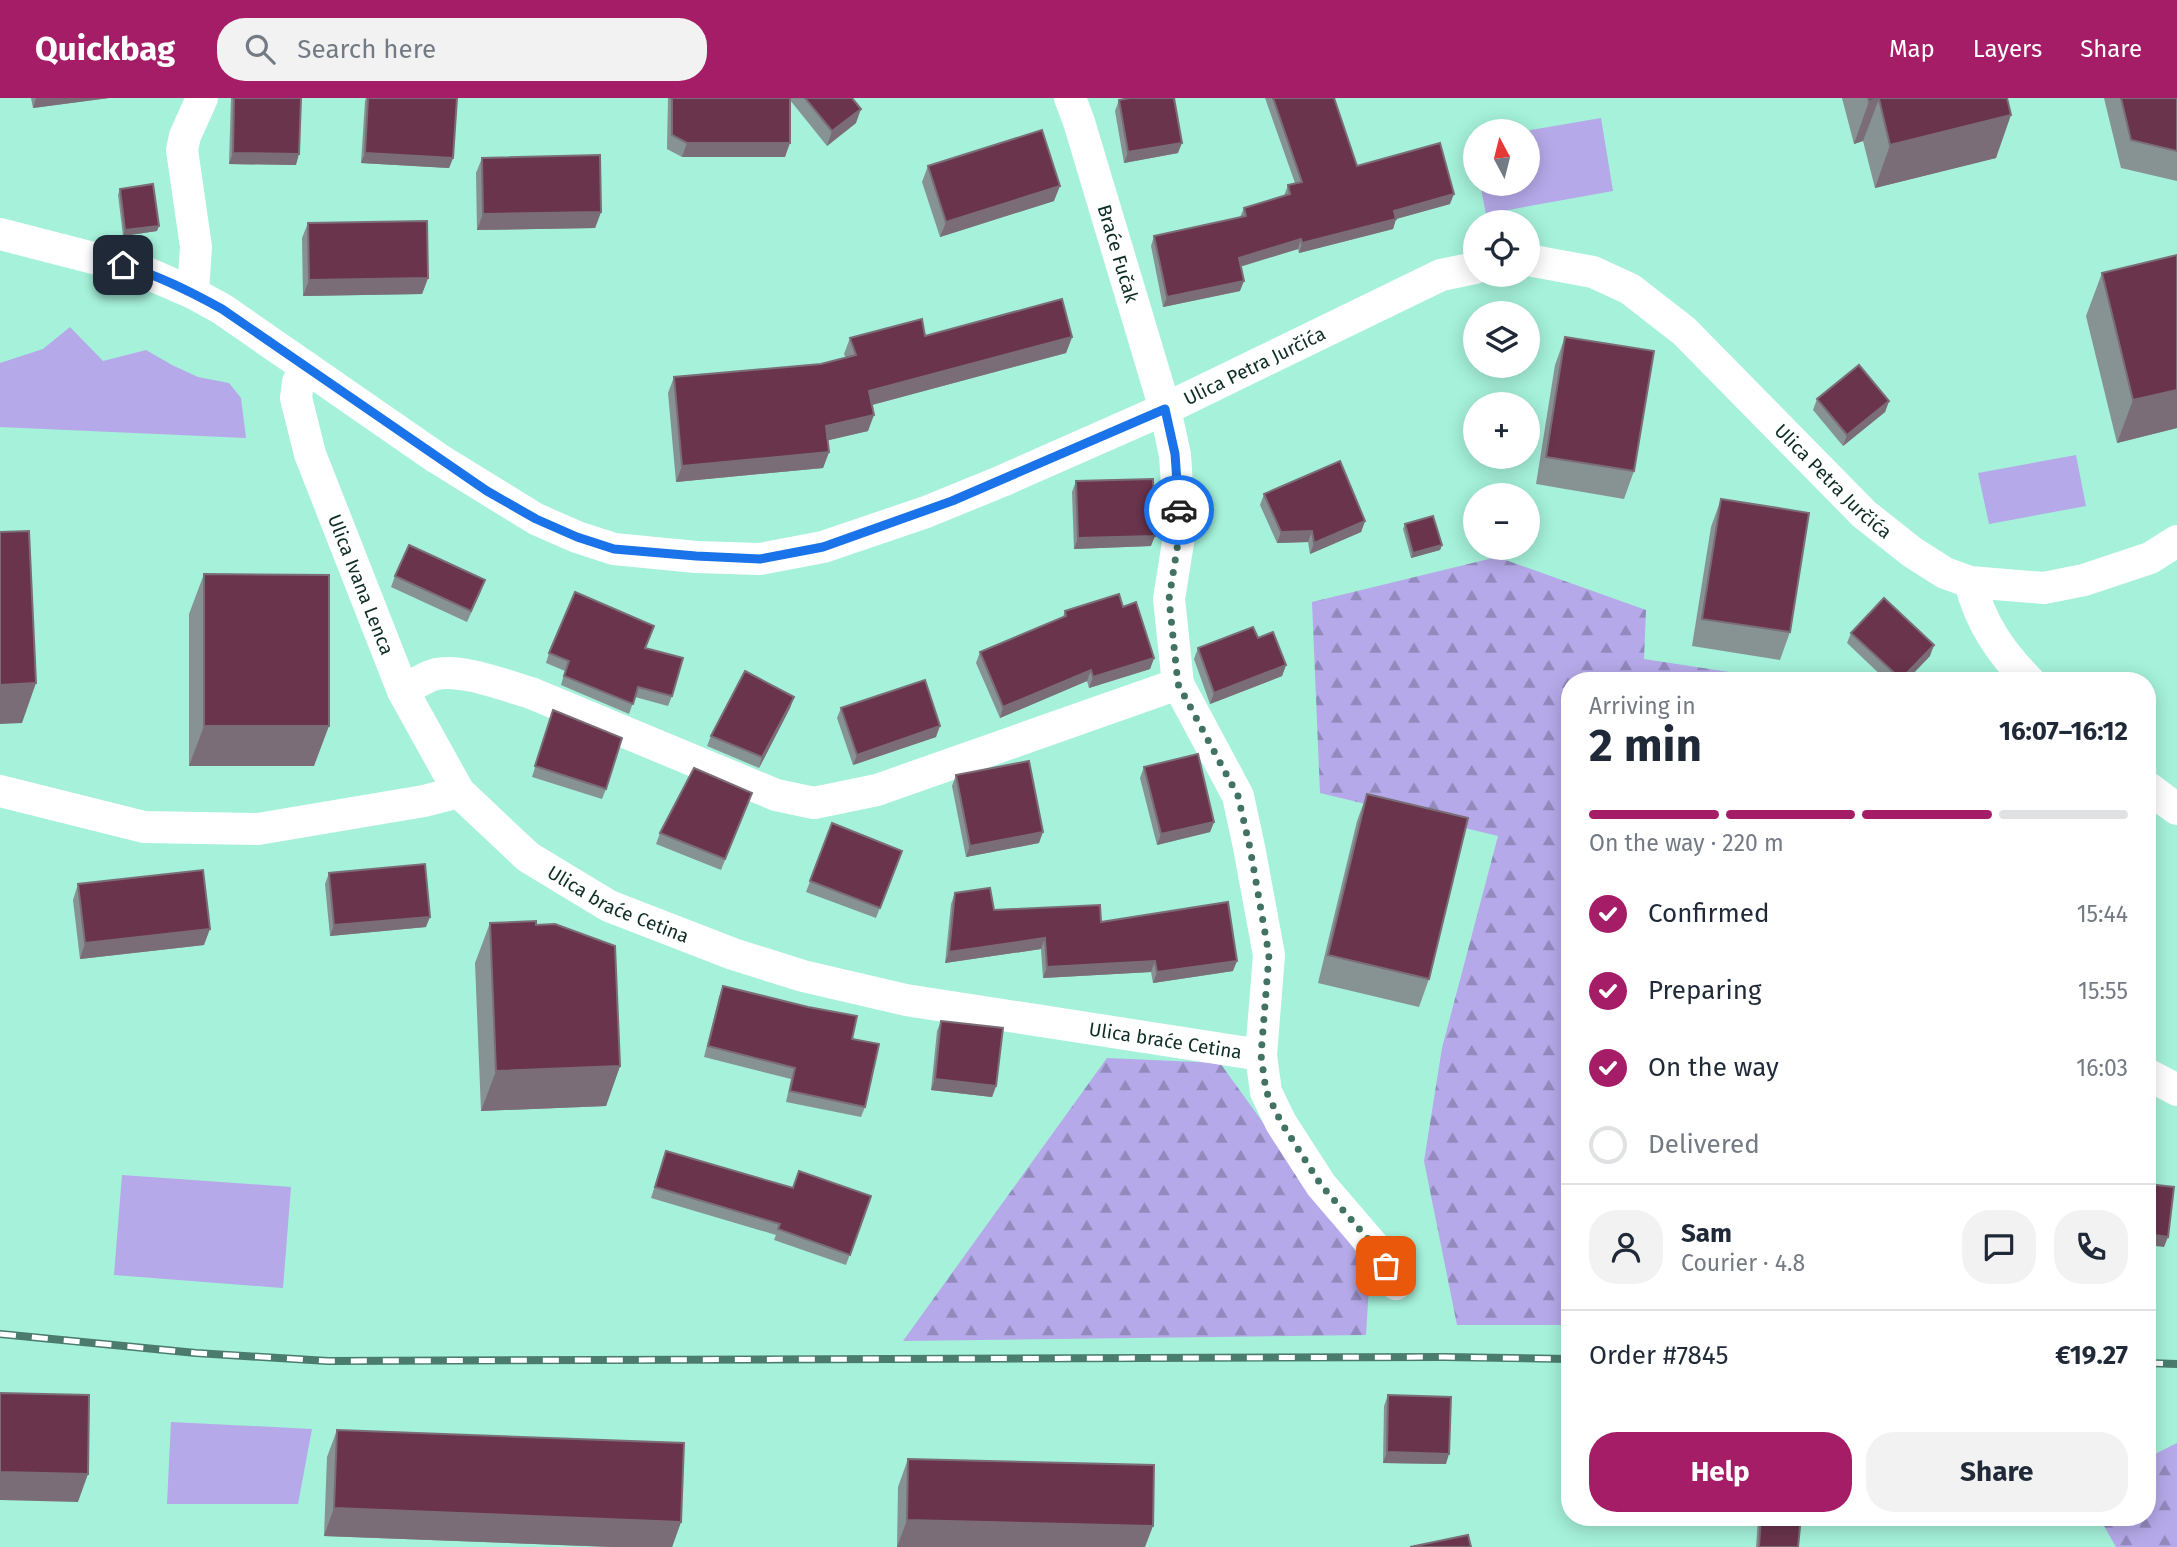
<!DOCTYPE html>
<html lang="en">
<head>
<meta charset="utf-8">
<style>
	:root { --surface:#fff; --page:#f2f2f3; --text:#1f2937; --muted:#747a83; --line:#e0e1e3; --accent:#a51d67 }
	body { margin:0; font-family:"Fira Sans",sans-serif; background:var(--page); color:var(--text); height:100vh; display:flex; flex-direction:column; font-size:26px; white-space:nowrap }
	* { box-sizing:border-box; margin:0 }
	p { font-size:23px; color:var(--muted) }
	.icon { flex:none; width:38px; height:38px; fill:none; stroke:currentColor; stroke-width:2; stroke-linecap:round; stroke-linejoin:round }
	.map { position:relative; flex:1; overflow:hidden }
	.side { position:absolute; left:1561px; top:574px; width:595px; height:854px; display:flex; flex-direction:column; background:var(--surface); border-radius:28px; box-shadow:0 4px 18px #0003 }
	.side>* { flex:none }
	.needle { width:46px; rotate:353deg }
	.fabs { position:absolute; left:1463px; top:21px; display:grid; gap:14px }
	.fabs a { display:grid; place-items:center; width:77px; height:77px; border-radius:50%; background:var(--surface); box-shadow:0 4px 18px #0003; font-size:35px }
	.pin { position:absolute; display:grid; place-items:center; width:60px; height:60px; color:#fff; margin:-30px; border-radius:14px; box-shadow:0 4px 10px #0006 }
	.courier { position:absolute; display:grid; place-items:center; width:70px; height:70px; margin:-35px; border:5px solid #1a73e8; border-radius:50%; background:#fff; color:#222; box-shadow:0 2px 9px #0007 }
	.overview em { font-style:normal; font-weight:700 }
	.overview div { display:flex; flex-direction:column-reverse }
	.overview { display:flex; align-items:center; justify-content:space-between; height:119px; padding:0 28px }
	h1 { font-size:46px; font-weight:700; line-height:52px }
	.bar { display:grid; grid-template-columns:repeat(4,1fr); gap:10px 7px; align-content:center; height:84px; padding:0 28px }
	.bar i { height:9px; border-radius:5px; background:var(--line) }
	.bar .active { background:var(--accent) }
	.bar p { grid-column:span 4 }
	.line { display:flex; align-items:center; gap:18px; padding:0 28px; border-top:2px solid var(--line) }
	.line div { flex:1 }
	.round { display:grid; place-items:center; flex:none; width:74px; height:74px; border-radius:28px; background:var(--page) }
	ol { padding:0 28px; list-style:none }
	li { display:flex; align-items:center; gap:21px; height:77px }
	li p { margin-inline-start:auto }
	li .icon { padding:7px; border-radius:50%; background:var(--accent); color:#fff; stroke-width:4 }
	li:last-child { color:var(--muted) }
	li i { width:38px; height:38px; border:4px solid var(--line); border-radius:50% }
	.cta { display:flex; gap:14px; margin-top:auto; padding:14px 28px }
	.cta a { flex:1; height:80px; border-radius:28px; background:var(--accent); color:#fff; font-size:28px; font-weight:700; line-height:80px; text-align:center }
	.cta a+a { background:var(--page); color:var(--text) }
	header { display:flex; align-items:center; gap:42px; box-sizing:border-box; height:98px; padding:0 35px; background:var(--accent); color:#fff }
	header strong { font-size:33px }
	nav { display:flex; gap:38px; margin-inline-start:auto; font-size:24px }
	.search { width:490px; height:63px; background:var(--page); display:flex; align-items:center; gap:18px; box-sizing:border-box; padding:0 24px; border-radius:28px; color:var(--muted); font-size:26px }
	.map>svg:first-child { display:block }
	.forest { fill:url(#forest-firs) }
	.park { fill:#b6a9e9 }
	.lines { fill:none; stroke-linecap:round; stroke-linejoin:round }
	.minor { stroke:#fff; stroke-width:32 }
	.rail-casing { stroke:#4a7b6d; stroke-width:8 }
	.rail { stroke:#fff; stroke-width:5; stroke-dasharray:16; stroke-linecap:butt }
	.wall { fill:#879293 }
	.shaded-wall { fill:#7b6d77 }
	.building { fill:#69344c; stroke:#7b6d77; stroke-width:2 }
	.done { stroke:#427264; stroke-width:7; stroke-dasharray:0 12.6 }
	.route { stroke:#1a73e8; stroke-width:9 }
	.labels { text-anchor:middle; dominant-baseline:central; stroke-width:7; stroke-linejoin:round; paint-order:stroke }
	.street-label { font-size:19px; fill:#0d2d25; stroke:#fff }
</style>
</head>
<body>
<header>
<strong>Quickbag</strong>
<div class="search"><svg class="icon" aria-label="search" viewBox="0 0 24 24"><circle cx="10" cy="10" r="6"/><path d="M15 15l6 6"/></svg>Search here</div>
<nav><a>Map</a><a>Layers</a><a>Share</a></nav>
</header>
<div class="map">
<svg width="2177" height="1449" viewBox="0 0 2177 1449">
	<defs>
		<pattern id="forest-firs" width="22" height="20" patternUnits="userSpaceOnUse" patternTransform="scale(1.75)"><rect width="22" height="20" fill="#b6a9e9"/><path d="M5 1l3.5 6h-7zM16 11l3.5 6h-7z" fill="#928abd"/></pattern>
	</defs>
	<rect width="100%" height="100%" fill="#a5f1da"/>
	<g class="forest">
		<path d="M1497 459 1646 512 1644 561 1788 583H1570V1227H1457L1424 1063 1442 950 1498 738 1320 695 1312 504Z"/>
		<path d="M1107 960 1220 965 1370 1173 1366 1237 903 1243Z"/>
		<path d="M2177 1345V1449H2116L2099 1419H2147V1360Z"/>
	</g>
	<g class="park">
		<path d="M1601 20 1613 93 1486 116 1480 86H1528V33H1525Z"/>
		<path d="M70 229 103 263 146 252 172 267 198 279 229 285 241 300 246 340 0 329V265L43 251Z"/>
		<path d="M2076 357 2086 408 1989 426 1978 375Z"/>
		<path d="M122 1077 291 1089 283 1190 114 1177Z"/>
		<path d="M171 1324 312 1331 298 1406H167Z"/>
	</g>
	<g class="lines">
		<g class="minor">
			<path id="s1" d="M1070 0 1079 24 1165 311 1175 357 1180 432 1169 501 1178 586 1238 698 1249 749 1269 857 1261 957 1266 994 1281 1025 1321 1087 1375 1150 1396 1186"/>
			<path id="s2" d="M0 136 140 172 193 195 222 211 437 360 536 421 577 439 614 451 696 459 760 461 823 449 926 414 1002 383 1165 311 1441 177 1475 170"/>
			<path id="s3" d="M1528 162 1593 174 1630 191 1684 233 1864 416 1912 454 1945 475 1970 484 2044 490 2084 482 2150 460 2177 443"/>
			<path d="M193 195 196 149 182 52 185 38 202 0"/>
			<path id="s4" d="M306 269 298 284 296 300 310 356 403 593 459 694 528 759 609 808 733 856 803 878 906 902 1261 957"/>
			<path d="M1970 484C1980 524 2000 554 2029 583"/>
			<path d="M403 593C412 588 423 580 433 577 459 569 506 588 531 595L776 697 814 705 877 692 1178 586"/>
			<path d="M2147 689 2177 711"/>
			<path d="M0 693 144 729 258 731 424 703 459 694"/>
			<path d="M2147 976 2177 992"/>
		</g>
		<defs>
			<g id="rail">
				<path d="M0 1236 196 1255 328 1263 1444 1259 1570 1261"/>
				<path d="M2147 1265 2177 1266"/>
			</g>
		</defs>
		<use href="#rail" class="rail-casing"/>
		<use href="#rail" class="rail"/>
	</g>
	<g class="wall">
		<path d="M31 0H109L33 10Z"/>
		<path d="M231 0H301L296 67 229 66Z"/>
		<path d="M366 0H457L453 60 449 70 361 65 365 3Z"/>
		<path d="M668 0H852L856 25 827 48 790 2 785 59H682L667 51Z"/>
		<path d="M1265 0H1334L1357 68 1450 106 1396 121 1393 131 1299 155 1298 151 1240 169V193L1163 209 1151 148 1154 138 1240 119 1244 110 1284 98 1288 87 1295 85Z"/>
		<path d="M1842 0H2007L1996 60 1875 90 1863 43 1854 46Z"/>
		<path d="M2104 0H2177V83L2121 70Z"/>
		<path d="M1119 2 1178 55 1124 65 1115 13Z"/>
		<path d="M482 60 601 114 595 130 477 132 476 75Z"/>
		<path d="M928 68 1054 103 940 139 922 84Z"/>
		<path d="M120 91 157 133 123 138 118 97Z"/>
		<path d="M308 125 428 180 422 196 303 198 302 140Z"/>
		<path d="M2102 175 2177 330 2117 345 2086 218Z"/>
		<path d="M925 238 1072 239 1066 255 872 307 868 333 828 342 829 354 823 370 676 384 668 295 674 279 821 266 846 260 844 256 850 240Z"/>
		<path d="M1565 239 1634 373 1624 401 1536 386 1555 267Z"/>
		<path d="M1817 301 1889 303 1885 314 1843 348 1813 312Z"/>
		<path d="M1076 383 1151 448 1074 451 1072 394Z"/>
		<path d="M1264 396 1365 423 1361 434 1310 456 1308 444 1277 445 1260 407Z"/>
		<path d="M1721 401 1790 534 1780 562 1692 548 1711 429Z"/>
		<path d="M1405 426 1442 447 1440 452 1411 460 1403 431Z"/>
		<path d="M204 476 314 668H189V516Z"/>
		<path d="M395 478 481 493 467 524 391 489Z"/>
		<path d="M1123 509 1154 560 1150 571 1089 590 1087 583 1000 620 976 565 980 554 1063 519 1065 513Z"/>
		<path d="M1851 535 1930 558 1906 583H1887L1847 545Z"/>
		<path d="M1258 540 1286 567 1282 578 1210 606 1194 561 1198 550Z"/>
		<path d="M646 550 672 598 668 608 635 599 629 616 561 587 565 573 546 565 549 555Z"/>
		<path d="M794 599 790 610 759 670 707 648 711 638Z"/>
		<path d="M841 610 936 639 853 667 837 620Z"/>
		<path d="M550 623 606 691 602 701 532 679Z"/>
		<path d="M1144 669 1214 724 1210 734 1157 747 1140 680Z"/>
		<path d="M956 677 1039 745 966 759 952 688Z"/>
		<path d="M752 695 721 772 656 746 660 735Z"/>
		<path d="M1367 696 1429 881 1419 909 1318 885 1357 723Z"/>
		<path d="M832 725 902 753 876 820 806 794Z"/>
		<path d="M329 775 426 829 330 838 325 786Z"/>
		<path d="M78 786 204 847 80 861 73 802Z"/>
		<path d="M955 795 994 812 1101 824 1233 873 1153 885 1151 874 1043 880 1041 851 945 865 951 806Z"/>
		<path d="M490 825 536 827 620 968 606 1008 481 1013 475 865Z"/>
		<path d="M723 888 852 941 865 1009 861 1019 786 1004 791 981 704 959 719 899Z"/>
		<path d="M941 923 996 988 992 999 931 992 937 933Z"/>
		<path d="M666 1053 793 1090 871 1098 846 1167 774 1142 776 1137 651 1100Z"/>
		<path d="M1388 1297 1446 1366 1383 1365 1384 1308Z"/>
		<path d="M337 1332 681 1424 672 1449H613L324 1438 327 1359Z"/>
		<path d="M908 1361 1145 1449H897L898 1389Z"/>
		<path d="M1758 1419H1801L1798 1449H1756Z"/>
	</g>
	<g class="shaded-wall">
		<path d="M36 0H109L33 10Z"/>
		<path d="M1879 1 1863 43 1854 46 1869 3Z"/>
		<path d="M861 11 856 25 827 48 832 33Z"/>
		<path d="M2011 17 1996 60 1875 90 1890 47Z"/>
		<path d="M687 45H790L785 59H682Z"/>
		<path d="M1182 45 1178 55 1124 65 1128 54Z"/>
		<path d="M233 55 299 56 296 67 229 66Z"/>
		<path d="M365 55 453 60 449 70 361 65Z"/>
		<path d="M1060 88 1054 103 940 139 946 124Z"/>
		<path d="M1454 96 1450 106 1396 121 1393 131 1299 155 1302 145 1394 113Z"/>
		<path d="M601 114 595 130 477 132 483 116Z"/>
		<path d="M159 128 157 133 123 138 125 132Z"/>
		<path d="M1301 141 1298 151 1235 170 1239 160Z"/>
		<path d="M428 180 422 196 303 198 309 182Z"/>
		<path d="M1244 183 1240 193 1163 209 1167 199Z"/>
		<path d="M1072 239 1066 255 864 309 869 293Z"/>
		<path d="M2177 292V330L2117 345 2133 302Z"/>
		<path d="M1889 303 1885 314 1843 348 1847 337Z"/>
		<path d="M874 317 868 333 821 344 826 328Z"/>
		<path d="M829 354 823 370 676 384 682 368Z"/>
		<path d="M1365 423 1361 434 1310 456 1314 445Z"/>
		<path d="M1312 433 1308 444 1277 445 1281 434Z"/>
		<path d="M1155 438 1151 448 1074 451 1078 440Z"/>
		<path d="M1442 447 1440 452 1411 460 1413 455Z"/>
		<path d="M1934 547 1930 558 1906 583H1900Z"/>
		<path d="M1154 560 1150 571 1089 590 1093 579Z"/>
		<path d="M1286 567 1282 578 1210 606 1214 595Z"/>
		<path d="M1091 572 1087 583 1000 620 1003 609Z"/>
		<path d="M36 585 22 625 0 626V587Z"/>
		<path d="M794 599 790 610 759 670 762 659Z"/>
		<path d="M204 628H329L314 668H189Z"/>
		<path d="M940 628 936 639 853 667 857 657Z"/>
		<path d="M1214 724 1210 734 1157 747 1161 736Z"/>
		<path d="M1043 734 1039 745 966 759 970 748Z"/>
		<path d="M430 819 426 829 330 838 334 827Z"/>
		<path d="M210 831 204 847 80 861 85 845Z"/>
		<path d="M1045 840 1041 851 945 865 949 854Z"/>
		<path d="M1155 863 1151 874 1043 880 1047 869Z"/>
		<path d="M1237 863 1233 873 1153 885 1157 874Z"/>
		<path d="M620 968 606 1008 481 1013 496 973Z"/>
		<path d="M935 981 996 988 992 999 931 992Z"/>
		<path d="M2147 1136 2168 1139 2164 1149 2147 1147Z"/>
		<path d="M1387 1354 1449 1356 1446 1366 1383 1365Z"/>
		<path d="M0 1374 88 1376 78 1404 0 1402Z"/>
		<path d="M334 1410 681 1424 672 1449H613L324 1438Z"/>
		<path d="M907 1422 1153 1428 1145 1449H897Z"/>
	</g>
	<g class="building">
		<path d="M234 0H301L299 56 233 55Z"/>
		<path d="M368 0H457L453 60 365 55Z"/>
		<path d="M672 0H790V45H687L672 37Z"/>
		<path d="M805 0H852L861 11 832 33Z"/>
		<path d="M1130 0H1174L1182 45 1128 54 1119 2Z"/>
		<path d="M1273 0H1334L1357 68 1440 45 1454 96 1394 113 1396 121 1302 145 1301 141 1239 160 1244 183 1167 199 1154 138 1246 118 1244 110 1290 96 1288 87 1302 84Z"/>
		<path d="M1868 0H2007L2011 17 1890 47 1879 1 1869 3Z"/>
		<path d="M2121 0H2177V53L2131 42Z"/>
		<path d="M1042 32 1060 88 946 124 928 68Z"/>
		<path d="M600 57 601 114 483 116 482 60Z"/>
		<path d="M153 86 159 128 125 132 120 91Z"/>
		<path d="M427 123 428 180 309 182 308 125Z"/>
		<path d="M2177 157V292L2133 302 2102 175Z"/>
		<path d="M1062 201 1072 239 869 293 874 317 826 328 829 354 682 368 674 279 821 266 856 257 850 240 922 221 925 238Z"/>
		<path d="M1565 239 1654 253 1634 373 1546 359Z"/>
		<path d="M1859 267 1889 303 1847 337 1817 301Z"/>
		<path d="M1340 363 1365 423 1314 445 1312 433 1281 434 1264 396Z"/>
		<path d="M1153 381 1155 438 1078 440 1076 383Z"/>
		<path d="M1721 401 1809 415 1790 534 1702 521Z"/>
		<path d="M1433 418 1442 447 1413 455 1405 426Z"/>
		<path d="M29 433 36 585 0 587V434Z"/>
		<path d="M409 447 485 482 471 513 395 478Z"/>
		<path d="M204 476 329 477V628H204Z"/>
		<path d="M575 494 654 528 645 550 683 560 672 598 638 589 633 606 564 578 569 563 549 555Z"/>
		<path d="M1119 496 1123 509 1136 504 1154 560 1093 579 1091 572 1003 609 980 554 1066 518 1065 513Z"/>
		<path d="M1884 500 1934 547 1901 581 1851 535Z"/>
		<path d="M1253 529 1258 540 1273 534 1286 567 1214 595 1198 550Z"/>
		<path d="M745 573 794 599 762 659 711 638Z"/>
		<path d="M925 582 940 628 857 657 841 610Z"/>
		<path d="M553 612 622 640 606 691 535 668Z"/>
		<path d="M1198 656 1214 724 1161 736 1144 669Z"/>
		<path d="M1029 663 1043 734 970 748 956 677Z"/>
		<path d="M694 670 752 695 725 761 660 735Z"/>
		<path d="M1367 696 1468 720 1429 881 1328 857Z"/>
		<path d="M832 725 902 753 880 810 810 783Z"/>
		<path d="M425 766 430 819 334 827 329 775Z"/>
		<path d="M203 772 210 831 85 845 78 786Z"/>
		<path d="M990 790 994 812 1100 807 1101 824 1228 804 1237 863 1157 874 1155 863 1047 869 1045 840 949 854 955 795Z"/>
		<path d="M536 823V827L555 826 615 848 620 968 496 973 490 825Z"/>
		<path d="M723 888 808 909 857 918 852 941 879 946 865 1009 790 993 795 970 708 948Z"/>
		<path d="M941 923 1003 930 996 988 935 981Z"/>
		<path d="M666 1053 793 1090 799 1073 871 1098 850 1157 778 1131 780 1126 655 1089Z"/>
		<path d="M2147 1086 2174 1089 2168 1139 2147 1136Z"/>
		<path d="M0 1295 89 1297 88 1376 0 1374Z"/>
		<path d="M1388 1297 1451 1299 1449 1356 1387 1354Z"/>
		<path d="M337 1332 684 1345 681 1424 334 1410Z"/>
		<path d="M908 1361 1154 1367 1153 1428 907 1422Z"/>
		<path d="M1761 1419H1801L1798 1449H1759Z"/>
		<path d="M1468 1437 1471 1449H1410Z"/>
	</g>
	<g class="lines">
		<path class="done" d="M1179 412 1180 432 1169 501 1178 586 1238 698 1250 750 1269 857 1261 957 1266 993 1281 1024 1321 1087 1376 1150 1386 1168"/>
		<path class="route" d="M123 167C158 177 191 194 222 211L487 393 536 421 577 439 614 451 696 458 760 461 823 449 952 403 1165 311 1175 356 1179 412"/>
	</g>
	<g class="labels">
		<g class="street-label">
			<text stroke="none"><textPath href="#s1" startOffset="163">Braće Fučak</textPath></text>
			<text stroke="none"><textPath href="#s2" startOffset="1376">Ulica Petra Jurčića</textPath></text>
			<text stroke="none"><textPath href="#s3" startOffset="387">Ulica Petra Jurčića</textPath></text>
			<text stroke="none"><textPath href="#s4" startOffset="231">Ulica Ivana Lenca</textPath></text>
			<text stroke="none"><textPath href="#s4" startOffset="658">Ulica braće Cetina</textPath></text>
			<text stroke="none"><textPath href="#s4" startOffset="1225">Ulica braće Cetina</textPath></text>
		</g>
	</g>
</svg>
<div class="fabs">
<a><svg class="needle" viewBox="-14 -14 28 28"><path d="M0-13l5 13h-10z" fill="#e53935"/><path d="M0 13l5-13h-10z" fill="#747a83"/></svg></a>
<a><svg class="icon" aria-label="locate" viewBox="0 0 24 24"><circle cx="12" cy="12" r="6"/><path d="M12 2v4M12 18v4M2 12h4M18 12h4"/></svg></a>
<a><svg class="icon" aria-label="layers" viewBox="0 0 24 24"><path d="M12 4l9 5-9 5-9-5zM3 14l9 5 9-5"/></svg></a>
<a>+</a>
<a>−</a>
</div>
<div class="pin" style="left:1386px;top:1168px;background:#ea580c"><svg class="icon" aria-label="bag" viewBox="0 0 24 24"><path d="M5 8h14l-1 12H6zM9 8a3 3 0 0 1 6 0"/></svg></div>
<div class="pin" style="left:123px;top:167px;background:#1f2937"><svg class="icon" aria-label="home" viewBox="0 0 24 24"><path d="M3 11l9-7 9 7M6 9v11h12V9"/></svg></div>
<div class="courier" style="left:1179px;top:412px"><svg class="icon" aria-label="car" viewBox="0 0 24 24"><path d="M5 17H2v-5l4-1 3-4h7l3 4 3 1v5h-3M9 17h6M6 11h13"/><circle cx="7" cy="17" r="2"/><circle cx="17" cy="17" r="2"/></svg></div>
<section class="side">
<div class="overview"><div><h1>2 min</h1><p>Arriving in</p></div><em>16:07–16:12</em></div>
<div class="bar"><i class="active"></i><i class="active"></i><i class="active"></i><i></i><p>On the way · 220 m</p></div>
<ol>
<li><svg class="icon" aria-label="check" viewBox="0 0 24 24"><path d="M5 12l5 5 9-10"/></svg>Confirmed<p>15:44</p></li>
<li><svg class="icon" aria-label="check" viewBox="0 0 24 24"><path d="M5 12l5 5 9-10"/></svg>Preparing<p>15:55</p></li>
<li><svg class="icon" aria-label="check" viewBox="0 0 24 24"><path d="M5 12l5 5 9-10"/></svg>On the way<p>16:03</p></li>
<li><i></i>Delivered</li>
</ol>
<div class="line" style="height:126px"><a class="round"><svg class="icon" aria-label="person" viewBox="0 0 24 24"><circle cx="12" cy="8" r="4"/><path d="M4 21q1-7 8-7t8 7"/></svg></a><div><b>Sam</b><p>Courier · 4.8</p></div><a class="round"><svg class="icon" aria-label="chat" viewBox="0 0 24 24"><path d="M4 5h16v11H9l-5 4z"/></svg></a><a class="round"><svg class="icon" aria-label="phone" viewBox="0 0 24 24"><path d="M5 4h4l2 5-3 2q2 4 5 5l2-3 5 2v4C11 20 4 13 5 4z"/></svg></a></div>
<div class="line" style="height:91px"><div>Order #7845</div><b>€19.27</b></div>
<div class="cta"><a>Help</a><a>Share</a></div>
</section>
</div>
</body>
</html>
